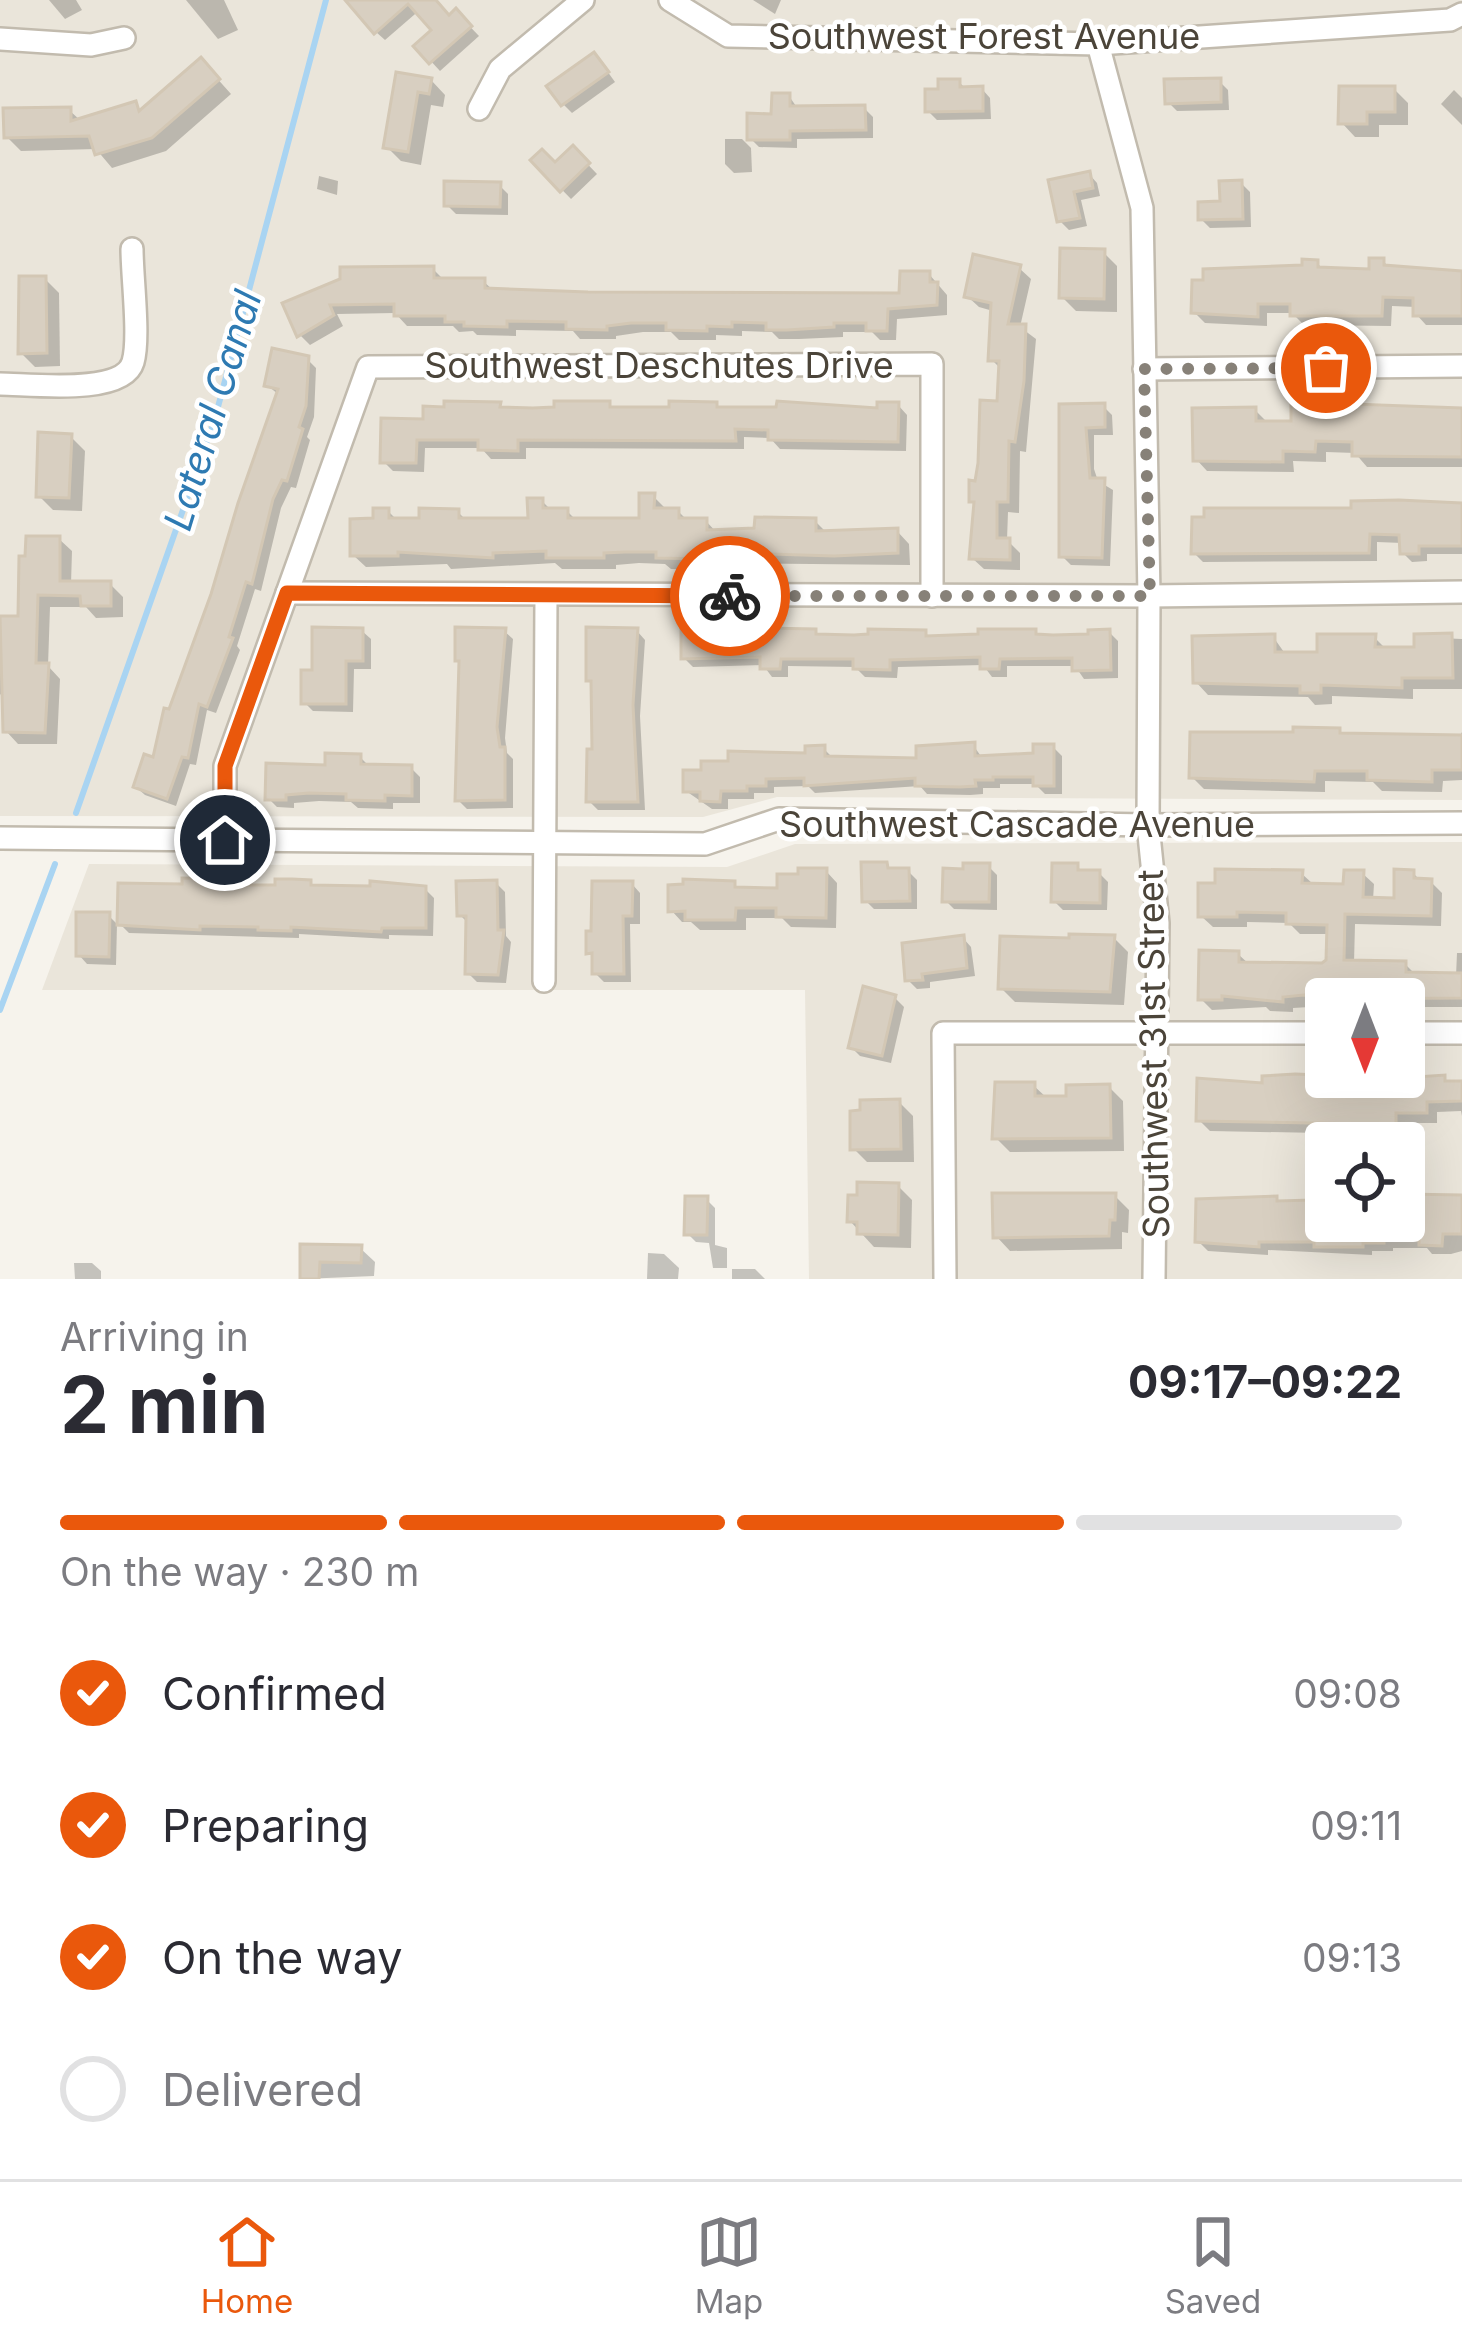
<!DOCTYPE html>
<html lang="en">
<head>
<meta charset="utf-8">
<style>
	:root { --surface:#fff; --page:#f2f2f3; --text:#2b2b33; --muted:#7c7c81; --line:#e1e1e2; --accent:#ea580c }
	body { margin:0; font-family:Inter,sans-serif; background:var(--page); color:var(--text); height:100vh; display:flex; flex-direction:column; font-size:45px; white-space:nowrap }
	* { box-sizing:border-box; margin:0 }
	p { font-size:39px; color:var(--muted) }
	.icon { flex:none; width:66px; height:66px; fill:none; stroke:currentColor; stroke-width:2; stroke-linecap:round; stroke-linejoin:round }
	.map { position:relative; height:1279px; overflow:hidden }
	.panel { display:flex; flex-direction:column; background:var(--surface); flex:1 }
	.panel>* { flex:none }
	.needle { width:78px; rotate:180deg }
	.controls { position:absolute; left:1305px; top:978px; display:grid; gap:24px }
	.controls a { display:grid; place-items:center; width:120px; height:120px; border-radius:12px; background:var(--surface); box-shadow:0 12px 48px #0002; font-size:60px }
	.pin { position:absolute; display:grid; place-items:center; width:102px; height:102px; color:#fff; margin:-51px; border:6px solid #fff; border-radius:50%; box-shadow:0 3px 12px #0007 }
	.courier { position:absolute; display:grid; place-items:center; width:120px; height:120px; margin:-60px; border:9px solid #ea580c; border-radius:50%; background:#fff; color:#222; box-shadow:0 3px 15px #0007 }
	.headline em { font-style:normal; font-weight:700 }
	.headline div { display:flex; flex-direction:column-reverse }
	.headline { display:flex; align-items:center; justify-content:space-between; height:204px; padding:0 60px }
	h1 { font-size:78px; font-weight:700; line-height:90px }
	.bar { display:grid; grid-template-columns:repeat(4,1fr); gap:18px 12px; align-content:center; height:144px; padding:0 60px }
	.bar i { height:15px; border-radius:9px; background:var(--line) }
	.bar .active { background:var(--accent) }
	.bar p { grid-column:span 4 }
	ol { padding:0 60px; list-style:none }
	li { display:flex; align-items:center; gap:36px; height:132px }
	li p { margin-inline-start:auto }
	li .icon { padding:12px; border-radius:50%; background:var(--accent); color:#fff; stroke-width:4 }
	li:last-child { color:var(--muted) }
	li i { width:66px; height:66px; border:6px solid var(--line); border-radius:50% }
	.tab-bar { display:flex; justify-content:space-around; align-items:center; height:168px; border-top:3px solid var(--line); background:var(--surface); font-size:33px; color:var(--muted) }
	.tab-bar a { display:grid; justify-items:center; gap:6px }
	.tab-bar .active { color:var(--accent) }
	.map>svg:first-child { display:block }
	.residential { fill:#eae5da; fill-rule:evenodd }
	.shadow { fill:#0003 }
	.lines { fill:none; stroke-linecap:round; stroke-linejoin:round }
	.stream { stroke:#a9d4f2; stroke-width:6 }
	.building { fill:#d8cfc1; stroke:#d3c7b4; stroke-width:3 }
	.minor-casing { stroke:#c2bbae; stroke-width:26 }
	.minor { stroke:#fff; stroke-width:21 }
	.done { stroke:#878178; stroke-width:12; stroke-dasharray:0 21.6 }
	.route { stroke:#ea580c; stroke-width:15 }
	.labels { text-anchor:middle; dominant-baseline:central; stroke-width:9; stroke-linejoin:round; paint-order:stroke }
	.street-label { font-size:36px; fill:#4b4439; stroke:#fff }
	.water-label { font-size:39px; font-style:italic; fill:#2e7ab2; stroke:#fff }
</style>
</head>
<body>
<div class="map">
<svg width="1462" height="1279" viewBox="0 0 1462 1279">
	<rect width="100%" height="100%" fill="#f6f3ec"/>
	<g class="residential">
		<path d="M0 0H1462V800L777 797 703 817 0 816Z"/>
		<path d="M1462 842V1279H809L805 990H42L89 864 727 867 795 844ZM1326 999H1404V1077H1326ZM1326 1143H1404V1221H1326Z"/>
	</g>
	<g class="shadow">
		<path d="M49 0H76L82 10 65 19Z"/>
		<path d="M186 0H224L238 30 218 39Z"/>
		<path d="M363 0H417L422 8 385 40 376 32Z"/>
		<path d="M753 0H781L775 14Z"/>
		<path d="M456 12 479 36 440 71 417 46Z"/>
		<path d="M602 64 615 82 572 113 563 104Z"/>
		<path d="M214 75 231 94 166 151 112 168 96 149 21 151 7 137 69 110 81 121 135 105 142 112Z"/>
		<path d="M399 75 431 80 445 95 443 107 431 105 421 165 401 161 387 147Z"/>
		<path d="M1219 81 1228 90 1229 110 1177 111 1168 102Z"/>
		<path d="M959 82 967 90 982 89 990 98 991 119 937 120 928 111 942 92Z"/>
		<path d="M1394 89 1408 103V125H1379V137H1355L1341 122Z"/>
		<path d="M1454 90 1462 98V125L1441 104Z"/>
		<path d="M789 96 798 109 864 108 873 117V138L797 139V148L759 147 750 138 774 117Z"/>
		<path d="M725 139H742L751 148 752 172 734 173 725 164Z"/>
		<path d="M573 149 597 174 571 199 534 161 555 166Z"/>
		<path d="M1089 174 1097 183 1100 196 1081 200 1087 226 1069 230 1060 221 1051 182Z"/>
		<path d="M319 176 338 181 337 195 317 189Z"/>
		<path d="M1241 183 1250 192 1251 227 1210 228 1201 219 1223 204Z"/>
		<path d="M499 185 508 194V215L456 214 447 205Z"/>
		<path d="M1103 252 1117 266V312L1076 311 1062 297Z"/>
		<path d="M1383 261 1390 268 1462 274V325H1426L1416 314V307L1392 306 1391 326 1304 325 1292 313H1267V326L1205 323 1194 312 1317 263 1324 270 1371 272Z"/>
		<path d="M1019 268 1031 279 1020 327 1036 339 1026 452 1020 451 1019 513 1008 512 1007 540 1020 553V570L984 569 972 558 976 505 972 501 1000 405 1002 370 992 360 993 311 979 307 967 296Z"/>
		<path d="M433 269 445 281H483L494 291 902 296 929 274 947 295V315L897 319 896 340H880L872 332H843V337L799 339H779L772 332 742 331V336L716 335V340H679L671 332H643L616 336V339H580L573 331 516 330V336L477 335 473 331 459 332 453 326H407L395 313 337 314 343 326 310 345 300 335 286 305Z"/>
		<path d="M45 279 59 293 60 366 35 367 21 353Z"/>
		<path d="M307 359 316 368 314 417 307 437 310 440 296 488 291 487 281 508 261 591 255 589 237 646 240 650 216 713 207 710 196 765 190 764 176 806 145 795 136 787 155 761 279 395 267 385Z"/>
		<path d="M609 404 615 410 716 405 721 410 880 411 898 405 907 415 906 451 780 449 770 438 744 437V449L526 448V459H491L481 448H425L424 472 393 471 384 462 426 422 499 405 505 410Z"/>
		<path d="M1306 405 1313 412 1462 410V467H1367L1355 453 1326 452V462L1293 461 1294 472 1207 471 1196 459 1255 410 1267 422 1294 424Z"/>
		<path d="M1103 406 1112 415 1113 435H1094V469L1098 481 1113 490 1110 566 1071 565 1062 556V407Z"/>
		<path d="M70 436 85 451 82 511 53 510 39 496Z"/>
		<path d="M653 496 666 509 678 511 688 521H706L717 533 815 521 827 533 897 531 909 544 910 565 718 563V570L671 569 665 564 639 563 616 565V569H562L555 563 451 569 447 564 366 567 353 555 388 511 398 521H422L458 512 467 521H531L542 501 552 511H567L577 521H642Z"/>
		<path d="M1462 506V554H1427V561L1412 562 1403 553 1402 543 1377 542V561L1203 562 1194 553Z"/>
		<path d="M59 539 72 551 71 584H110L123 597V617L96 618 86 607H50L48 666 60 679 57 744H18L6 731V699L0 694V619H21Z"/>
		<path d="M362 631 371 639V669H354L353 712 313 711 304 702 315 673Z"/>
		<path d="M504 631 513 639 505 738 507 753 513 759V808L467 809 458 800Z"/>
		<path d="M637 631 645 640 640 716 645 810H598L589 801 595 752 594 685 589 680Z"/>
		<path d="M708 631 714 637 763 638 815 632 821 638 925 633 930 639 1035 632 1041 638H1053L1109 632 1118 641V678L1084 679 1075 666H1007V677H992L983 665 898 667 897 678 865 677 855 667 788 666V677H772L763 665 693 667 684 658Z"/>
		<path d="M1374 637 1387 650H1417V637L1462 639V689H1413V699L1332 696V704L1315 705 1308 697 1208 695 1196 682 1274 638 1286 655H1320Z"/>
		<path d="M1339 731 1344 736 1459 738 1462 732V780L1443 781 1442 792 1382 791 1373 782 1325 781V792L1204 789 1192 777Z"/>
		<path d="M973 745 983 759 1036 756 1053 747 1062 756V794H1045L1035 784H1000V788H983V794L970 795 927 794 920 786 815 793 808 786 774 787V793H754V799H728V809H712L686 791 808 756 823 748 834 759 919 761Z"/>
		<path d="M360 757 370 767 411 768 420 777V803H393V809L358 808 351 802 319 801 294 803V808L277 807 268 798Z"/>
		<path d="M886 865 892 871H908L917 880V909H874L865 900Z"/>
		<path d="M988 866 997 875V910L954 909 945 900Z"/>
		<path d="M1077 866 1083 873H1099L1108 882 1107 910H1063L1054 901Z"/>
		<path d="M826 871 837 883 836 928 791 927 782 918H746V930H700L691 922H682L671 910 734 884 740 891H780Z"/>
		<path d="M1301 873 1313 884 1346 887 1362 873 1374 884 1373 900 1397 901 1413 873 1422 882H1431L1442 893 1441 926 1355 924 1354 963 1405 964 1416 975 1456 976 1457 953H1462V1007H1422V1013L1404 1011V999H1326V1006L1293 1008V1012L1270 1011 1266 1007 1212 1010 1201 999 1238 954 1250 965 1323 967 1329 961 1330 934H1300L1289 923 1247 922V927H1213L1201 916Z"/>
		<path d="M223 882 229 888H278L310 883 316 888 425 889 434 898 433 936 389 935V939L299 934V938L129 933 120 924 185 887Z"/>
		<path d="M496 883 505 892 506 936 511 942 506 983 477 982 468 973 469 924 460 915Z"/>
		<path d="M632 884 640 893V924H630L631 982H604L595 973V958L589 952Z"/>
		<path d="M108 915 117 924 116 965 87 964 79 955Z"/>
		<path d="M963 938 971 947 975 976 930 982V988L917 989 908 980Z"/>
		<path d="M1114 938 1128 952 1124 1005 1015 1002 1001 988Z"/>
		<path d="M895 998 904 1007 891 1063 860 1056 851 1047Z"/>
		<path d="M1376 1077 1443 1078 1449 1084 1462 1083V1116L1461 1111 1437 1112V1123H1406V1135H1394L1393 1143H1380L1371 1134 1210 1131 1199 1120 1265 1086 1316 1078 1321 1083H1376Z"/>
		<path d="M1033 1085 1048 1099H1069L1109 1087 1123 1101 1124 1151 1010 1152 996 1138Z"/>
		<path d="M899 1102 913 1116 914 1162H867L853 1148Z"/>
		<path d="M898 1186 912 1200 911 1248 874 1247 850 1221Z"/>
		<path d="M1462 1195V1251L1451 1254H1432L1427 1248H1393V1251H1372V1255L1268 1250V1255L1208 1251 1198 1241 1276 1199 1281 1204 1311 1203 1326 1214V1221H1404V1199Z"/>
		<path d="M1115 1196 1129 1210 1128 1233 1122 1232V1249L1010 1251 996 1236Z"/>
		<path d="M706 1199 715 1208V1245L727 1248V1268H713L709 1243 696 1242 687 1233Z"/>
		<path d="M303 1247 360 1248 375 1262 374 1276 303 1279Z"/>
		<path d="M648 1253 664 1254 679 1268 678 1279H647Z"/>
		<path d="M74 1263H92L101 1271V1279H75Z"/>
		<path d="M732 1269H755L765 1279H732Z"/>
	</g>
	<g class="lines">
		<g class="stream">
			<path d="M76 813 214 422 326 0"/>
			<path d="M0 1010 55 864"/>
		</g>
	</g>
	<g class="building">
		<path d="M345 0H436L449 15 456 8 472 26 429 64 413 46 431 30 408 4 374 34Z"/>
		<path d="M594 52 609 72 561 106 546 86Z"/>
		<path d="M201 57 220 79 152 138 95 155 89 136 4 138 3 108 71 107V121L136 101 139 111Z"/>
		<path d="M396 72 432 78 429 94 418 92 408 152 383 148Z"/>
		<path d="M1221 78V102L1165 104 1164 79Z"/>
		<path d="M938 79H960V87L983 86V111L925 112V89H938Z"/>
		<path d="M1339 86H1395V112H1367V124H1338Z"/>
		<path d="M772 93H790V106L865 105 866 130 790 131V140H747V113L771 114Z"/>
		<path d="M573 145 590 163 560 192 530 160 542 149 555 162Z"/>
		<path d="M1090 171 1093 188 1074 192 1080 218 1057 222 1048 180Z"/>
		<path d="M1242 180 1243 219 1198 220V202L1220 201 1219 181Z"/>
		<path d="M444 181 501 182 500 207 444 206Z"/>
		<path d="M1060 248 1105 249 1104 299 1059 298Z"/>
		<path d="M973 254 1021 265 1008 324H1026L1024 381 1015 442 1009 441 1008 502H997V538H1010V560L969 559 974 502H969V480L975 481 978 463 980 400 997 401 999 361H988L991 303 964 297Z"/>
		<path d="M1369 258H1384V265L1462 271V316H1413V298L1383 297 1382 316H1290V304H1258V317L1191 313 1192 280H1203V269L1302 265V259L1318 260V267L1369 269Z"/>
		<path d="M434 266V278H485V288L588 292 899 293 900 271H930V282H938L937 305 888 309 887 331H866V323H834V327L787 330H766V323L732 322V327L707 326V331L666 330V323H631L607 326V330L566 329V322L507 321V327L464 326V322H445V316H394V304L330 305 334 315 297 337 282 303 340 279V267Z"/>
		<path d="M19 276H46L47 353 18 354Z"/>
		<path d="M272 348 309 356 306 406 299 427 303 429 287 481 282 480 273 499 252 584 246 582 229 637 233 638 207 707 199 704 188 758 182 757 167 799 133 787 144 754 153 757 164 708 169 709 211 594 238 503 278 389 264 386Z"/>
		<path d="M444 401 501 402 500 407 533 408 554 407V401H610V407H669V401L717 402V407H776L777 401 877 408V402H899L898 442 768 440V430L735 429 736 441 518 440V451L478 450V440H417L416 463H380L381 418 423 419V406L444 407Z"/>
		<path d="M1291 402H1307V409L1353 410V404L1462 408V457L1352 456V442L1316 441 1315 452 1283 451V462L1193 461 1192 408 1256 407V421H1291Z"/>
		<path d="M1105 403V427L1086 428 1090 478H1105L1102 558 1059 557V404Z"/>
		<path d="M38 432 72 434 69 498 36 497Z"/>
		<path d="M639 493H655L654 508H679V518H707V530L754 528 755 517 816 518V531L898 528V553L834 556 707 552V559L656 558V552H625L604 553V558H546V551L493 553V558L398 552V556H350V519L373 518V508H389V518H419V508L459 509V518H528L527 498H543V508H568V518H639Z"/>
		<path d="M1399 500 1462 503V546H1419V554H1400L1399 535 1370 534 1369 553 1191 554 1192 517H1204V508H1351V501Z"/>
		<path d="M26 536H60V581H111V606H81L80 596 38 595 36 663H49L45 733 3 732 0 616H18L19 556H25Z"/>
		<path d="M312 627 363 628V661H346V704H301V670H312Z"/>
		<path d="M455 627 506 628 497 727 500 747H505V800L455 801 459 661H455Z"/>
		<path d="M586 627 638 628 633 705 638 802H586L587 749H592L591 681H586Z"/>
		<path d="M709 628V634L760 635V628L816 629V634L854 635 868 634V629L926 630V636L978 634V629H1036V634L1053 635 1088 634V630L1110 629 1111 670 1072 671V658L1000 659 999 669H980V657L890 660V670L853 669V659H781L780 669H760V657L681 659V629Z"/>
		<path d="M1452 633 1453 678H1402V688L1321 685V693H1300V686L1193 683 1192 636 1275 634V652H1317V634H1376L1375 647H1414V634Z"/>
		<path d="M1293 727 1340 728V733L1462 735V770H1432V782L1367 780V771H1315L1314 782 1189 778 1190 732H1293Z"/>
		<path d="M975 742V756L1033 753V744H1054V786H1033V777H993V780H975L976 786 960 787 915 786V778L804 786V778L766 779V786H747V791H721L720 802 700 801V792H683V770H701V761H728V751L805 753V746L825 745V756L916 758V746Z"/>
		<path d="M325 753 361 754V764L412 765V796L385 795V801L346 800V794L309 793 286 795V800H265L266 763 325 765Z"/>
		<path d="M861 862H887L888 868H909L910 901 862 902Z"/>
		<path d="M963 863H990L989 902H942L943 868 963 869Z"/>
		<path d="M1052 863H1078V870H1100V903L1051 902Z"/>
		<path d="M798 868H827L826 918 776 917V908H736L735 920H685V911L668 912V885L683 884V879L735 881V887L777 888V874H798Z"/>
		<path d="M1215 869 1303 870 1302 883 1343 884 1344 870H1364L1363 897 1394 898V869L1414 870V878L1432 879 1431 916 1345 914 1344 960 1406 961V972L1462 973V998L1339 999V996L1304 995 1283 997V1002L1222 996V1000H1198L1199 950 1239 951V962L1322 963 1326 960 1327 925 1286 924V913L1237 912V917H1198V883H1215Z"/>
		<path d="M182 878 224 879V885H275V879H292L311 880V885L370 886V881L426 886V928H382L381 932 291 927V931L258 930V927L200 926V930L117 925 118 883 182 884Z"/>
		<path d="M497 880 498 930H504L498 975 465 974 466 916H457L456 881Z"/>
		<path d="M592 881H633L632 916H623L624 974H592V953L586 954V931H591Z"/>
		<path d="M76 912H110L109 957 76 956Z"/>
		<path d="M1069 934 1115 935 1110 992 998 989 1000 936 1069 938Z"/>
		<path d="M964 935 967 968 922 974 923 980 905 981 902 943Z"/>
		<path d="M863 986 896 995 882 1056 848 1048Z"/>
		<path d="M1295 1074 1317 1075V1080L1355 1081 1445 1075V1081H1462V1101L1427 1102V1113H1396V1125H1384V1133H1366V1124L1196 1121 1197 1078 1262 1083V1076Z"/>
		<path d="M995 1082H1035V1096H1066V1085L1110 1084 1111 1138 992 1139Z"/>
		<path d="M900 1099 901 1149 850 1150V1111L860 1110V1100Z"/>
		<path d="M857 1182 899 1183 898 1235 857 1234V1222H847L848 1195H857Z"/>
		<path d="M992 1193H1116L1115 1220H1110L1109 1236 993 1238Z"/>
		<path d="M1404 1194 1462 1195V1234H1443L1442 1246 1419 1245V1240L1384 1239V1243H1363V1247H1314V1242H1259V1247L1195 1242 1196 1199 1277 1196V1201L1312 1200V1211H1326V1221H1404Z"/>
		<path d="M685 1196H708L707 1235H684Z"/>
		<path d="M300 1244 362 1245 361 1263 320 1262 319 1279H300Z"/>
	</g>
	<g class="lines">
		<defs>
			<g id="minor">
				<path d="M670 0 728 36 1098 44 1450 20 1462 14"/>
				<path d="M0 39 91 45 124 38"/>
				<path d="M1098 44 1142 208 1149 596 1148 825 1158 923 1154 1279"/>
				<path d="M479 109 500 69 583 0"/>
				<path d="M1144 369 1462 366"/>
				<path d="M0 384C29 384 123 396 133 362 140 338 132 277 132 249"/>
				<path d="M287 593 1149 596 1462 592"/>
				<path d="M0 838 705 844 779 819 1148 825 1462 823"/>
				<path d="M225 840V766L368 367 932 364V596"/>
				<path d="M544 981 546 596"/>
				<path d="M1404 1033H1462"/>
				<path d="M945 1279 943 1033H1326"/>
			</g>
		</defs>
		<use href="#minor" class="minor-casing"/>
		<use href="#minor" class="minor"/>
	</g>
	<g class="lines">
		<path class="done" d="M730 596H1150L1144 369 1326 368"/>
		<path class="route" d="M225 840V766L287 593 730 596"/>
	</g>
	<g class="labels">
		<g class="street-label">
			<text x="984" y="36">Southwest Forest Avenue</text>
			<text x="659" y="365">Southwest Deschutes Drive</text>
			<text x="1017" y="824">Southwest Cascade Avenue</text>
			<text transform="translate(1153 1054) rotate(-91)">Southwest 31st Street</text>
		</g>
		<g class="water-label">
			<text transform="translate(212 410) rotate(-73)">Lateral Canal</text>
		</g>
	</g>
</svg>
<div class="controls">
<a><svg class="needle" viewBox="-14 -14 28 28"><path d="M0-13l5 13h-10z" fill="#e53935"/><path d="M0 13l5-13h-10z" fill="#7c7c81"/></svg></a>
<a><svg class="icon" aria-label="locate" viewBox="0 0 24 24"><circle cx="12" cy="12" r="6"/><path d="M12 2v4M12 18v4M2 12h4M18 12h4"/></svg></a>
</div>
<div class="pin" style="left:1326px;top:368px;background:#ea580c"><svg class="icon" aria-label="bag" viewBox="0 0 24 24"><path d="M5 8h14l-1 12H6zM9 8a3 3 0 0 1 6 0"/></svg></div>
<div class="pin" style="left:225px;top:840px;background:#1f2937"><svg class="icon" aria-label="home" viewBox="0 0 24 24"><path d="M3 11l9-7 9 7M6 9v11h12V9"/></svg></div>
<div class="courier" style="left:730px;top:596px"><svg class="icon" aria-label="bike" viewBox="0 0 24 24"><circle cx="6" cy="16" r="4"/><circle cx="18" cy="16" r="4"/><path d="M6 16l4-8h5l3 8M10 8l3 8H6M13 5h3"/></svg></div>
</div>
<section class="panel">
<div class="headline"><div><h1>2 min</h1><p>Arriving in</p></div><em>09:17–09:22</em></div>
<div class="bar"><i class="active"></i><i class="active"></i><i class="active"></i><i></i><p>On the way · 230 m</p></div>
<ol>
<li><svg class="icon" aria-label="check" viewBox="0 0 24 24"><path d="M5 12l5 5 9-10"/></svg>Confirmed<p>09:08</p></li>
<li><svg class="icon" aria-label="check" viewBox="0 0 24 24"><path d="M5 12l5 5 9-10"/></svg>Preparing<p>09:11</p></li>
<li><svg class="icon" aria-label="check" viewBox="0 0 24 24"><path d="M5 12l5 5 9-10"/></svg>On the way<p>09:13</p></li>
<li><i></i>Delivered</li>
</ol>
</section>
<nav class="tab-bar">
<a class="active"><svg class="icon" aria-label="home" viewBox="0 0 24 24"><path d="M3 11l9-7 9 7M6 9v11h12V9"/></svg>Home</a>
<a><svg class="icon" aria-label="map" viewBox="0 0 24 24"><path d="M3 6l6-2 6 2 6-2v14l-6 2-6-2-6 2zM9 4v14M15 6v14"/></svg>Map</a>
<a><svg class="icon" aria-label="saved" viewBox="0 0 24 24"><path d="M7 4h10v16l-5-4-5 4z"/></svg>Saved</a>
</nav>
</body>
</html>
